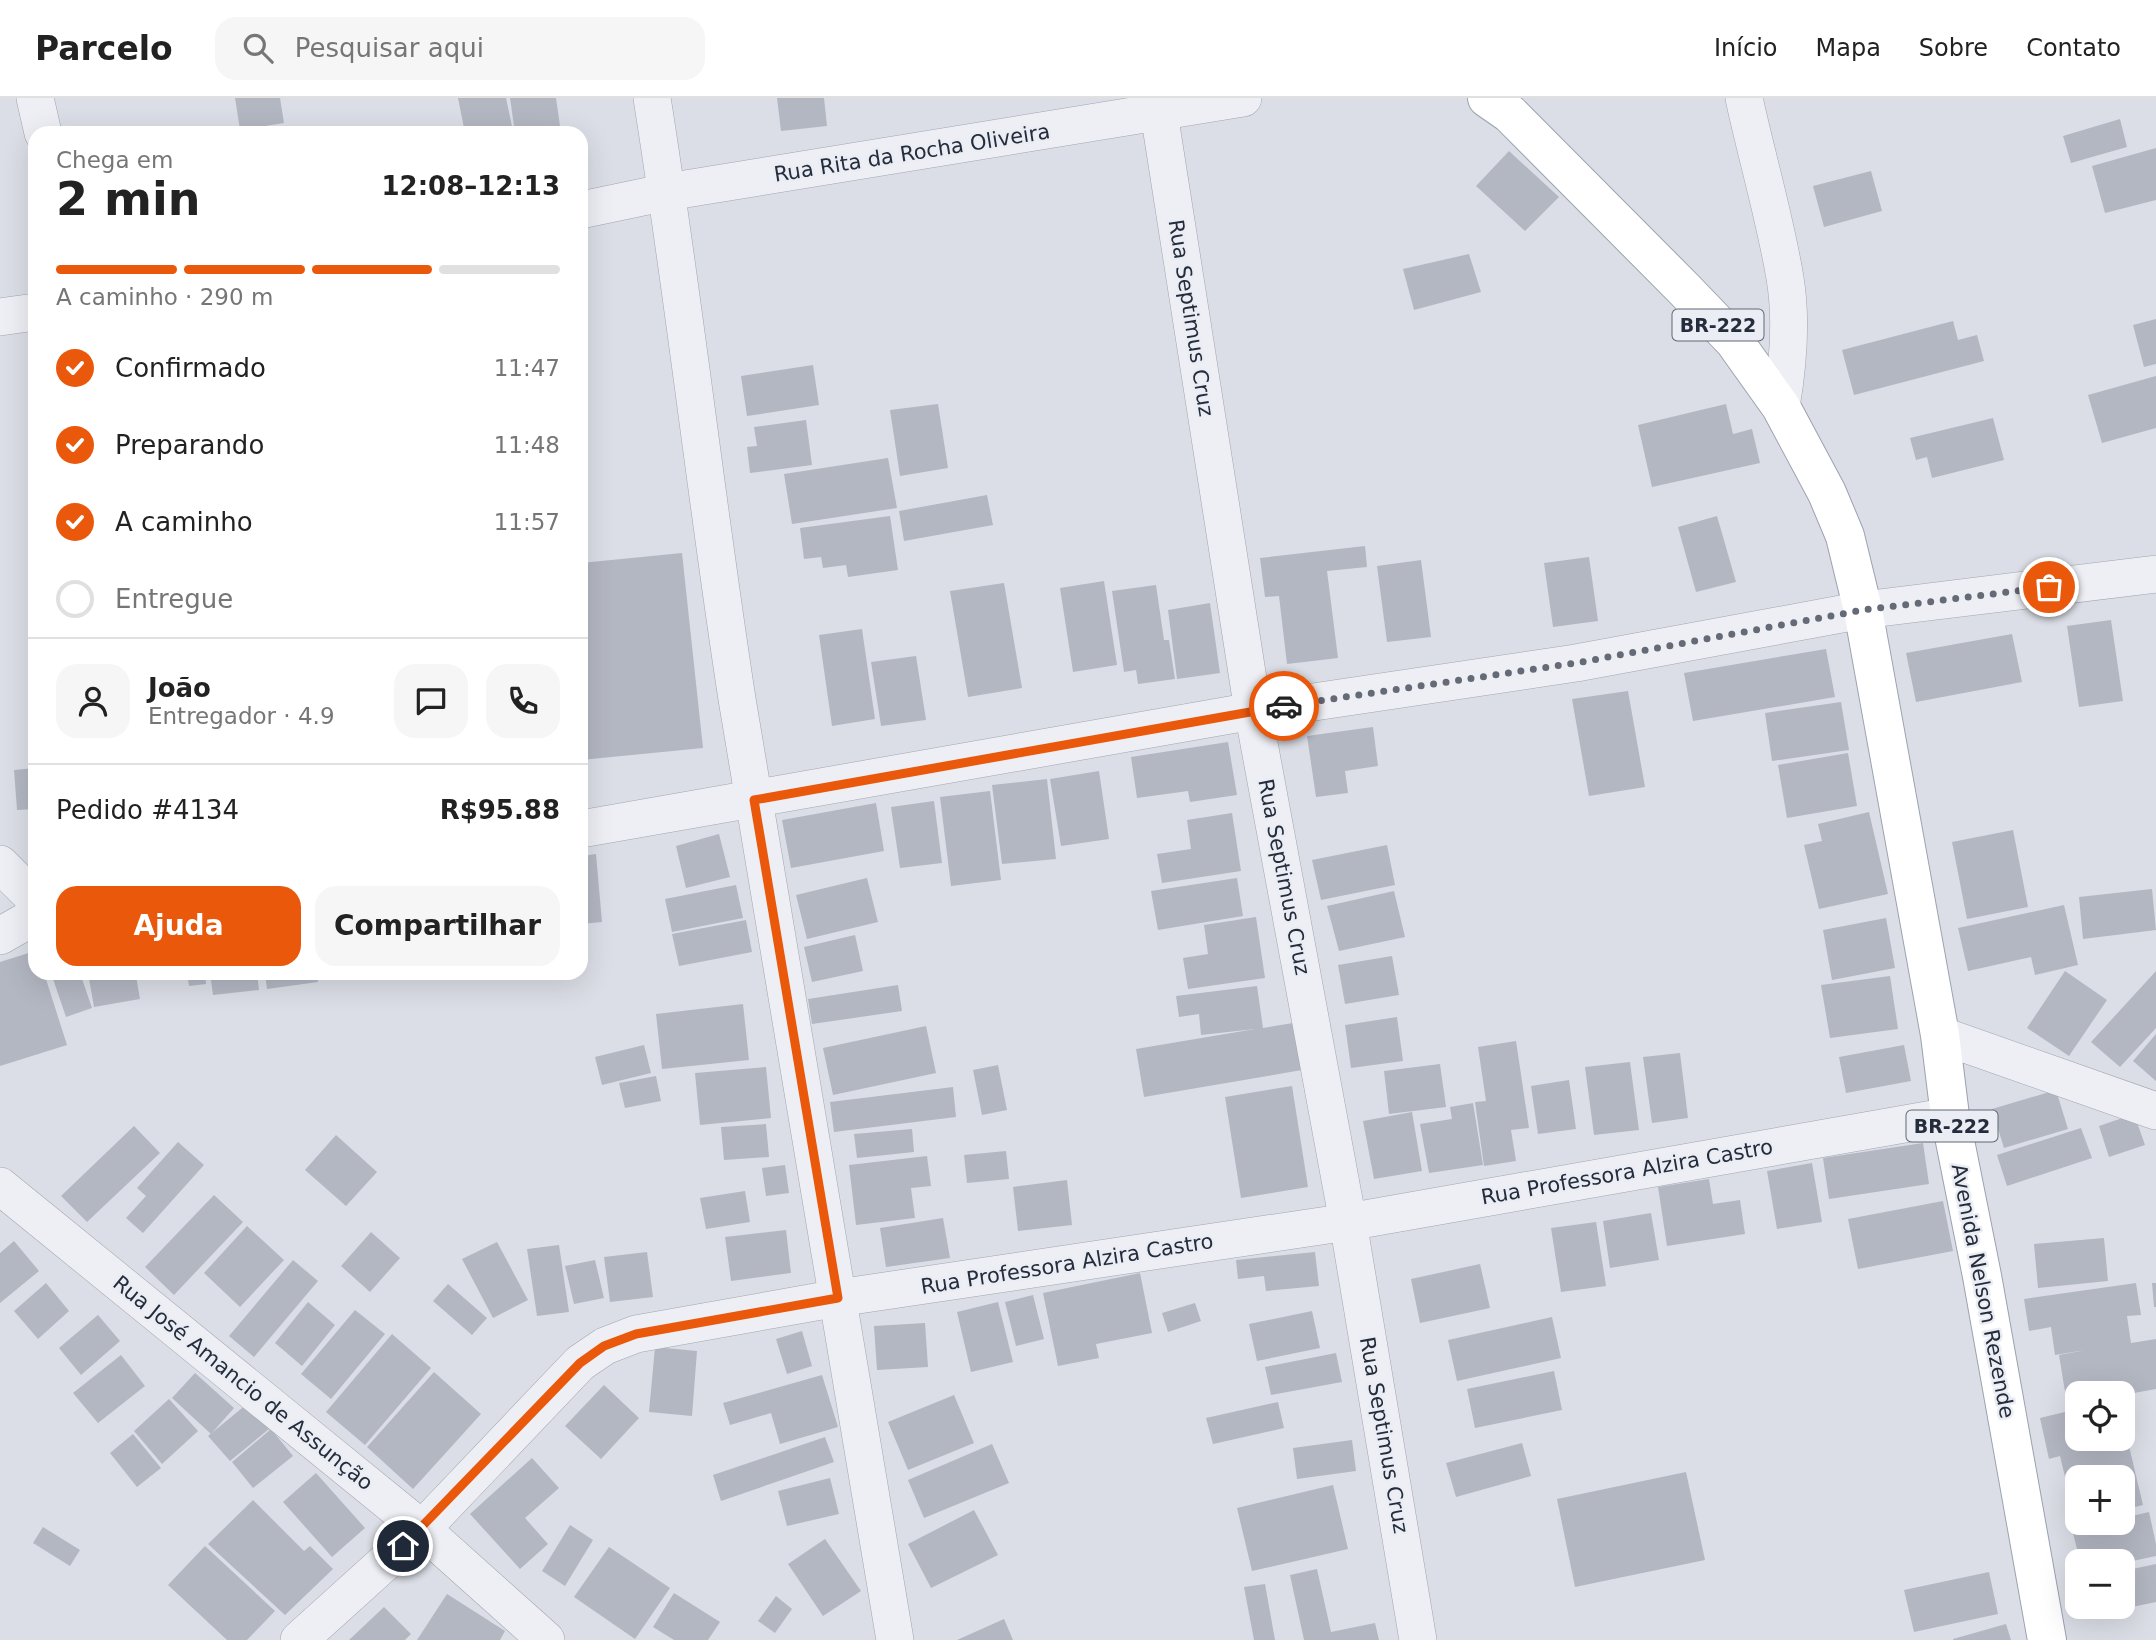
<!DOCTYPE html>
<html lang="pt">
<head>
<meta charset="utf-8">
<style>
	:root { --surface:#fff; --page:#f6f6f6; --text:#222; --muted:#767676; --line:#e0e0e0; --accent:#ea580c }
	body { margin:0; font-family:"DejaVu Sans",sans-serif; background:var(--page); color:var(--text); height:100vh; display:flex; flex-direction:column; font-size:26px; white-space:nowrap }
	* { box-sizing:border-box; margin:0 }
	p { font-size:23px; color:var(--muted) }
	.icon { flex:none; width:38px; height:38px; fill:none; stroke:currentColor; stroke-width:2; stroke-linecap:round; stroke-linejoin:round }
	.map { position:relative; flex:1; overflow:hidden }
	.drawer { position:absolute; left:28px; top:28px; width:560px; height:854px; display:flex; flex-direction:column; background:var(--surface); border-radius:21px; box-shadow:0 7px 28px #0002 }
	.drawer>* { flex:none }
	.buttons { position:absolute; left:2065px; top:1283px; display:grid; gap:14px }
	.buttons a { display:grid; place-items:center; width:70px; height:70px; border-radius:14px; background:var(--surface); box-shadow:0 7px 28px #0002; font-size:35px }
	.pin { position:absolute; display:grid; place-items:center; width:60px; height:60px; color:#fff; margin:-30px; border:4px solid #fff; border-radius:50%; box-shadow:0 2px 7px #0007 }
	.courier { position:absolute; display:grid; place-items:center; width:70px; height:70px; margin:-35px; border:5px solid #ea580c; border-radius:50%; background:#fff; color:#222; box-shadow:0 2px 9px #0007 }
	.head em { font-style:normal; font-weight:700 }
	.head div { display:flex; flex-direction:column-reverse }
	.head { display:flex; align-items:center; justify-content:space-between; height:119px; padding:0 28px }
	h1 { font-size:46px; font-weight:700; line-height:52px }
	.bar { display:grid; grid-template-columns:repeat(4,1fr); gap:10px 7px; align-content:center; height:84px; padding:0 28px }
	.bar i { height:9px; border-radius:5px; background:var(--line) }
	.bar .current { background:var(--accent) }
	.bar p { grid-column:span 4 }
	.line { display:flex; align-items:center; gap:18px; padding:0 28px; border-top:2px solid var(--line) }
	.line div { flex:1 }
	.round { display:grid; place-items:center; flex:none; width:74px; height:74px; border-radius:21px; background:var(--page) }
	ol { padding:0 28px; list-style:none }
	li { display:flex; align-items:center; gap:21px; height:77px }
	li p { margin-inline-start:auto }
	li .icon { padding:7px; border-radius:50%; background:var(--accent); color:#fff; stroke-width:4 }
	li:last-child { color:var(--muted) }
	li i { width:38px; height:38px; border:4px solid var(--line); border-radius:50% }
	.action { display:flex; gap:14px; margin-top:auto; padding:14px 28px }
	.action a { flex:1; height:80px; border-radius:21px; background:var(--accent); color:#fff; font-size:28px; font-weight:700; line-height:80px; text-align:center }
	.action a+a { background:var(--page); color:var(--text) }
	header { display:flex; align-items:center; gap:42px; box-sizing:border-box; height:98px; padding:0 35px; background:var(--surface); border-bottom:2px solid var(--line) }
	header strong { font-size:33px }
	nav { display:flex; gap:38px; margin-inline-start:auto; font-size:24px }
	.search { width:490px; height:63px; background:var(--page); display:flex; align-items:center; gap:18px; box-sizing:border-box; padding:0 24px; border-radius:21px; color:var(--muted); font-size:26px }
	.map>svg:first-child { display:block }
	.building { fill:#b3b7c2 }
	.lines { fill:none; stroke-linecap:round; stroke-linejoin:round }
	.street-casing { stroke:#a1a5af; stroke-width:38 }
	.primary-casing { stroke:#9ba2b1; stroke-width:40 }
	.street { stroke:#eeeff4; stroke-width:37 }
	.primary { stroke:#fff; stroke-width:38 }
	.done { stroke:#656a77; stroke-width:7; stroke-dasharray:0 12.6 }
	.route { stroke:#ea580c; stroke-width:9 }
	.labels { text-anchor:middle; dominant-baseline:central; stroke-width:5; stroke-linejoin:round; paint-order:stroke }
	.shield { fill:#eaedf4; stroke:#606672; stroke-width:2 }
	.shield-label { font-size:19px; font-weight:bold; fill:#252c3b }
	.street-label { font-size:21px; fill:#252c3b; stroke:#eaedf4 }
</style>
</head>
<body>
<header>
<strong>Parcelo</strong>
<div class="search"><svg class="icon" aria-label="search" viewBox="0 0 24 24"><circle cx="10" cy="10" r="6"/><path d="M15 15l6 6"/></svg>Pesquisar aqui</div>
<nav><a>Início</a><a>Mapa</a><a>Sobre</a><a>Contato</a></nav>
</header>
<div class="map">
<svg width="2156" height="1542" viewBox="0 0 2156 1542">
	<rect width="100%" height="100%" fill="#dbdee6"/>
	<g class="building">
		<path d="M235 0H280L284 25 240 32Z"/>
		<path d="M458 0H506L513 33 465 35Z"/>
		<path d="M510 0H556L561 35H515Z"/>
		<path d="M777 0H824L827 28 781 33Z"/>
		<path d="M2120 21 2127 49 2071 65 2063 38Z"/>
		<path d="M2156 50V102L2105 115 2092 68Z"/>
		<path d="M1509 53 1559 99 1525 133 1476 88Z"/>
		<path d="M1871 73 1882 113 1824 129 1813 88Z"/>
		<path d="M1469 156 1481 194 1414 212 1403 171Z"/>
		<path d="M2156 221V266L2144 269 2133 227Z"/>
		<path d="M1953 223 1958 242 1977 237 1984 263 1854 297 1842 252Z"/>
		<path d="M813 267 819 307 747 318 741 278Z"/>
		<path d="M2156 278V330L2102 345 2088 297Z"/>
		<path d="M938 306 948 370 900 378 890 312Z"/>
		<path d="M1726 306 1733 336 1752 331 1760 365 1652 389 1638 327Z"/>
		<path d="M1993 320 2004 362 1932 380 1927 359 1916 362 1910 340Z"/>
		<path d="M806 322 812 367 750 375 747 349 757 348 754 329Z"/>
		<path d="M888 360 897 410 792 426 784 376Z"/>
		<path d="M987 397 993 427 904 443 899 413Z"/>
		<path d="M890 418 898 472 848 479 846 467 823 470 821 459 804 461 800 430Z"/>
		<path d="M1717 418 1736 484 1696 494 1678 429Z"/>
		<path d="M1365 448 1367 469 1327 473 1338 560 1287 566 1279 498 1265 499 1260 460Z"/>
		<path d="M682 455 703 650 581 662V465Z"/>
		<path d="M1589 459 1598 523 1553 529 1544 465Z"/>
		<path d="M1421 462 1431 539 1387 544 1377 468Z"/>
		<path d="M1104 483 1117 567 1073 574 1060 490Z"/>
		<path d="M1004 485 1022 590 968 599 950 493Z"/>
		<path d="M1156 487 1164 542H1169L1175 581 1138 586 1136 572 1124 574 1112 493Z"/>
		<path d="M1210 505 1220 575 1177 581 1168 512Z"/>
		<path d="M2111 522 2123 603 2079 609 2067 528Z"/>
		<path d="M862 531 875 621 832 628 819 537Z"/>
		<path d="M2012 536 2022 584 1916 604 1906 555Z"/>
		<path d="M1826 551 1835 599 1693 623 1684 575Z"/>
		<path d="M916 558 926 622 881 628 871 564Z"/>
		<path d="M1628 593 1645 689 1589 698 1572 601Z"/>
		<path d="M1841 604 1849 652 1772 663 1765 615Z"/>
		<path d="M1373 629 1378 668 1345 673 1348 695 1316 699 1307 638Z"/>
		<path d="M1228 644 1237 697 1190 704 1188 693 1137 700 1131 659Z"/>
		<path d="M1848 655 1857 708 1787 720 1778 667Z"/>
		<path d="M35 670V711L17 712 14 672Z"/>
		<path d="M1099 673 1109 741 1061 748 1050 681Z"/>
		<path d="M1047 681 1056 761 1002 766 992 687Z"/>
		<path d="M990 693 1001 782 951 788 940 699Z"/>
		<path d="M934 703 942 765 900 770 891 709Z"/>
		<path d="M876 705 884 753 791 770 782 722Z"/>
		<path d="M1869 714 1888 796 1819 811 1804 747 1822 743 1818 726Z"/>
		<path d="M1232 715 1241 773 1162 785 1157 756 1191 751 1187 722Z"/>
		<path d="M2013 732 2028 809 1967 821 1952 744Z"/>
		<path d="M719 736 730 779 686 790 676 748Z"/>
		<path d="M1387 747 1395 787 1321 802 1312 762Z"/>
		<path d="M596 756 602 824 581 826V758Z"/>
		<path d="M867 780 878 824 807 841 796 797Z"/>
		<path d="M1237 780 1243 818 1158 832 1151 793Z"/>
		<path d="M736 787 743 820 672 834 665 801Z"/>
		<path d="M2152 791 2156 832 2083 841 2079 799Z"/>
		<path d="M1394 793 1405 839 1339 853 1327 808Z"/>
		<path d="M2064 807 2078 867 2035 877 2031 859 1968 873 1958 830Z"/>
		<path d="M1256 819 1265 880 1188 891 1183 860 1208 856 1204 827Z"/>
		<path d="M1886 820 1895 870 1832 882 1823 832Z"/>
		<path d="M746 822 752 854 679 868 672 836Z"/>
		<path d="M855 837 863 873 812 884 804 849Z"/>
		<path d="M35 853V875H44L67 947 0 968V864Z"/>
		<path d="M1392 858 1399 897 1345 906 1338 867Z"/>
		<path d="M2065 873 2107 902 2069 958 2027 930Z"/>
		<path d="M2156 873V930L2120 969 2091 944Z"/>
		<path d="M51 875H80L92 910 66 919Z"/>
		<path d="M88 875H146L147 876 136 878 140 901 94 909Z"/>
		<path d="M187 875H205L206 886 189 888Z"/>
		<path d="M210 875H257L259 892 213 897Z"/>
		<path d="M265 875H317L318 884 267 891Z"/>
		<path d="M1890 878 1898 931 1830 940 1821 887Z"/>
		<path d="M898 887 902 913 812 926 808 901Z"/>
		<path d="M1257 888 1263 930 1293 925 1302 972 1144 999 1136 951 1255 931 1201 937 1199 916 1179 919 1176 898Z"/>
		<path d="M743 906 749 962 662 971 656 916Z"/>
		<path d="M1397 919 1403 963 1351 970 1345 927Z"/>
		<path d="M926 928 936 975 833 997 823 950Z"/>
		<path d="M2156 936V983L2133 963Z"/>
		<path d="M1516 943 1529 1030 1511 1032 1516 1063 1484 1068 1475 1004 1486 1003 1478 949Z"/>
		<path d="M644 947 651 975 602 987 595 959Z"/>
		<path d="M1904 947 1911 983 1846 995 1839 959Z"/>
		<path d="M1680 955 1688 1020 1652 1025 1643 959Z"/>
		<path d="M1630 964 1639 1032 1594 1037 1585 969Z"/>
		<path d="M1440 966 1446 1009 1389 1016 1384 973Z"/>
		<path d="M998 967 1007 1012 982 1017 973 972Z"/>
		<path d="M766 969 771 1020 700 1027 695 975Z"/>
		<path d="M656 978 661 1003 625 1010 619 985Z"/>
		<path d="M1569 982 1576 1031 1538 1036 1531 988Z"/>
		<path d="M1292 988 1308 1089 1241 1100 1225 999Z"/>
		<path d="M953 989 956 1019 834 1034 830 1004Z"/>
		<path d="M2056 992 2068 1031 2004 1050 1992 1011Z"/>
		<path d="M1473 1005 1483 1067 1429 1075 1420 1026 1452 1021 1450 1009Z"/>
		<path d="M1412 1014 1422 1073 1374 1081 1363 1023Z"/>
		<path d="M2134 1016 2145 1047 2109 1059 2099 1028Z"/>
		<path d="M766 1026 769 1059 724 1062 721 1029Z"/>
		<path d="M134 1028 160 1055 87 1124 61 1098Z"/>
		<path d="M2081 1030 2092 1060 2007 1088 1997 1057Z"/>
		<path d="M912 1031 914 1054 857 1060 854 1036Z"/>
		<path d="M336 1037 377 1074 346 1108 305 1072Z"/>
		<path d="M178 1044 204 1067 143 1135 126 1120 146 1098 137 1090Z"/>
		<path d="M1923 1045 1929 1086 1829 1101 1823 1060Z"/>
		<path d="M1006 1053 1009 1081 967 1085 964 1057Z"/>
		<path d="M927 1058 931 1088 911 1090 915 1120 856 1127 849 1067Z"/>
		<path d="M1812 1065 1822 1124 1777 1131 1767 1073Z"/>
		<path d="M785 1067 789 1095 766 1098 762 1070Z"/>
		<path d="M1709 1081 1713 1106 1740 1102 1745 1136 1667 1148 1658 1089Z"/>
		<path d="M1067 1082 1072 1127 1018 1133 1013 1089Z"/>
		<path d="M745 1093 750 1124 706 1131 700 1100Z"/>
		<path d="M214 1097 243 1124 174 1197 145 1169Z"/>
		<path d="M1943 1103 1953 1153 1858 1171 1848 1121Z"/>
		<path d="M1651 1115 1659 1162 1610 1170 1603 1123Z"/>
		<path d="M943 1120 950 1160 886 1169 880 1130Z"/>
		<path d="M1596 1124 1606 1188 1561 1194 1551 1130Z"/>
		<path d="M247 1128 284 1162 240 1209 204 1175Z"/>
		<path d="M786 1132 791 1175 731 1183 725 1139Z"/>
		<path d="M371 1134 400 1160 370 1194 341 1168Z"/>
		<path d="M2104 1140 2108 1183 2038 1190 2034 1146Z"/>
		<path d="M14 1143 39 1173 0 1205V1155Z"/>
		<path d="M497 1144 528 1202 493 1220 462 1161Z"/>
		<path d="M559 1147 569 1214 537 1218 527 1151Z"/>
		<path d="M647 1154 653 1199 610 1204 604 1159Z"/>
		<path d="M1315 1154 1319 1188 1266 1193 1264 1178 1238 1181 1236 1162Z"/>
		<path d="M293 1162 318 1183 254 1259 229 1238Z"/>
		<path d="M595 1162 604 1200 574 1206 565 1168Z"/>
		<path d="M1480 1166 1490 1210 1420 1225 1411 1181Z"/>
		<path d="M1140 1175 1152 1235 1096 1246 1099 1260 1058 1268 1043 1195Z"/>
		<path d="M46 1185 69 1213 38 1241 14 1213Z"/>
		<path d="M2136 1185 2141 1217 2127 1218 2131 1245 2156 1241V1291L2123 1297 2077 1295V1304L2067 1306 2059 1257 2086 1252 2055 1257 2051 1229 2029 1233 2024 1201Z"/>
		<path d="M2152 1185H2156V1209H2154Z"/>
		<path d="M448 1186 487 1220 472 1237 433 1203Z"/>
		<path d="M1033 1197 1044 1241 1016 1248 1005 1204Z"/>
		<path d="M308 1204 335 1227 302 1268 275 1245Z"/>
		<path d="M998 1204 1013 1264 971 1274 957 1214Z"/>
		<path d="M1195 1205 1201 1223 1168 1234 1162 1215Z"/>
		<path d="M355 1212 385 1236 331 1301 301 1276Z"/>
		<path d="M1312 1213 1320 1250 1257 1263 1249 1226Z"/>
		<path d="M98 1217 120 1243 81 1277 59 1250Z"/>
		<path d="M1552 1219 1561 1260 1457 1283 1448 1242Z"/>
		<path d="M925 1225 928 1269 877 1272 874 1228Z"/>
		<path d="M802 1233 812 1268 787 1276 776 1241Z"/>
		<path d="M392 1236 431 1270 365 1347 326 1314Z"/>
		<path d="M655 1249 697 1253 692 1318 649 1314Z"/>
		<path d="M1336 1255 1342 1284 1271 1297 1265 1269Z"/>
		<path d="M121 1257 145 1288 98 1325 73 1295Z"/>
		<path d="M1554 1273 1562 1312 1475 1330 1467 1291Z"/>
		<path d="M434 1274 481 1316 413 1391 367 1349Z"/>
		<path d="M195 1275 234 1310 211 1336 172 1300Z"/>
		<path d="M822 1277 838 1329 780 1346 771 1315 730 1327 723 1305Z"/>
		<path d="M604 1287 639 1320 601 1361 565 1328Z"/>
		<path d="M954 1297 974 1345 908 1372 888 1324Z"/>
		<path d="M169 1301 198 1333 162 1366 134 1333Z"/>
		<path d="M1278 1304 1284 1330 1213 1346 1206 1320Z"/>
		<path d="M247 1306 269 1331 230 1363 208 1338Z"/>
		<path d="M2077 1311V1340H2123L2124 1327 2143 1407 2123 1412V1379H2077L2076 1424 2060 1358 2049 1361 2040 1320Z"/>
		<path d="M271 1331 293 1358 253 1390 232 1364Z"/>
		<path d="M133 1336 161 1370 137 1389 110 1355Z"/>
		<path d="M825 1339 834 1364 721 1403 713 1377Z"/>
		<path d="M1352 1342 1356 1373 1297 1381 1293 1350Z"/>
		<path d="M1522 1345 1531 1378 1456 1399 1446 1365Z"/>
		<path d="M992 1346 1009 1385 924 1420 908 1382Z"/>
		<path d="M532 1360 559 1390 525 1420 548 1446 520 1471 470 1416Z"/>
		<path d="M1686 1374 1705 1462 1575 1489 1557 1401Z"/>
		<path d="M316 1375 365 1430 332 1459 283 1404Z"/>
		<path d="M830 1380 839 1416 787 1428 778 1393Z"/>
		<path d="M1333 1387 1348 1451 1252 1473 1237 1410Z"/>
		<path d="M253 1402 304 1453 310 1448 333 1471 285 1517 208 1446Z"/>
		<path d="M974 1412 998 1457 931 1490 908 1446Z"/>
		<path d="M2149 1414 2156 1446V1458L2123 1465V1463H2080L2072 1431 2103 1424H2123V1420Z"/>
		<path d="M570 1427 593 1442 565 1488 542 1473Z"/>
		<path d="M43 1429 80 1452 70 1468 33 1445Z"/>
		<path d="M825 1441 861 1493 823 1518 788 1466Z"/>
		<path d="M205 1448 275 1513 247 1542H227L168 1487Z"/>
		<path d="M609 1449 670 1490 635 1541 574 1499Z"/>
		<path d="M2156 1466V1504L2084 1519 2082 1508H2123V1473Z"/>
		<path d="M1317 1471 1331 1534 1375 1525 1379 1542H1304L1290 1477Z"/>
		<path d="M1989 1474 1998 1516 1914 1534 1904 1492Z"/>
		<path d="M1265 1486 1275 1542H1254L1244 1489Z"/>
		<path d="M674 1495 720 1524 708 1542H674L653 1529Z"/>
		<path d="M447 1496 505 1533 500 1542H417Z"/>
		<path d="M776 1498 792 1511 775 1535 758 1523Z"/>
		<path d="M384 1509 411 1536 405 1542H349Z"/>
		<path d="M1004 1521 1013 1542H957Z"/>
		<path d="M2006 1526 2011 1542H1953V1541Z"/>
	</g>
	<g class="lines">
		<defs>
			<g id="street">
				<path d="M35 0 43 35"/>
				<path d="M652 0C684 200 706 401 737 601L895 1542"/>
				<path d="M1744 0C1757 60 1775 120 1785 180 1792 222 1788 268 1781 309"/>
				<path d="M1159 15 1253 613 1348 1124 1418 1542"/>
				<path d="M581 112 667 94 1243 0"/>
				<path d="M0 219 35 214"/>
				<path d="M581 731 1253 613 1576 565 1863 512 2156 476"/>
				<path d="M0 766 35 801"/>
				<path d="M0 838 35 818"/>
				<path d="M1940 937 2156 1013"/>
				<path d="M0 1088 422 1431 546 1542"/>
				<path d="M299 1542 422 1431 580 1265 605 1248 636 1236 838 1200 1348 1124 1950 1018"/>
			</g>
			<path id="primary" d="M1487 0 1510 16 1685 192 1734 243 1781 309 1827 395 1845 438 1863 512 1940 937 1950 1018 1982 1178 2047 1542"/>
		</defs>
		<use href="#street" class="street-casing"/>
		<use href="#primary" class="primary-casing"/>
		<use href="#street" class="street"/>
		<use href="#primary" class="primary"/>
	</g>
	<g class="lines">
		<path class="done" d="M1284 608 1576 565 1863 512 2049 489"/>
		<path class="route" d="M403 1448 580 1265 604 1248 636 1236 838 1200 754 702 1284 608"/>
	</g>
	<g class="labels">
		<g class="shield">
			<rect x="1672.5" y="211.5" width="91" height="31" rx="5"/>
			<rect x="1906.5" y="1012.5" width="91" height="31" rx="5"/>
		</g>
		<g class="shield-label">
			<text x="1718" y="227">BR-222</text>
			<text x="1952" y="1028">BR-222</text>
		</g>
		<g class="street-label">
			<text transform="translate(912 55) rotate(-9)">Rua Rita da Rocha Oliveira</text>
			<text transform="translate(1191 220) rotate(81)">Rua Septimus Cruz</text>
			<text transform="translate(1284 779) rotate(79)">Rua Septimus Cruz</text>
			<text transform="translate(1627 1074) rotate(-10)">Rua Professora Alzira Castro</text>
			<text transform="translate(1067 1166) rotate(-9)">Rua Professora Alzira Castro</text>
			<text transform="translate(1983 1193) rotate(79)">Avenida Nelson Rezende</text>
			<text transform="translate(243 1285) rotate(39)">Rua José Amancio de Assunção</text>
			<text transform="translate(1384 1337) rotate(80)">Rua Septimus Cruz</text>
		</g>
	</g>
</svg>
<div class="buttons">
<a><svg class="icon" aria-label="locate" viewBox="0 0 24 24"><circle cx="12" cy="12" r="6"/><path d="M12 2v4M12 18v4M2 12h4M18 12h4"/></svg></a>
<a>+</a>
<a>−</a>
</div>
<div class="pin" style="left:2049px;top:489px;background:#ea580c"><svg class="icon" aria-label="bag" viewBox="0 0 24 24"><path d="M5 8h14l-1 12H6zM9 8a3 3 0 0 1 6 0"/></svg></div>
<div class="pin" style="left:403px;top:1448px;background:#1f2937"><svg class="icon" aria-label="home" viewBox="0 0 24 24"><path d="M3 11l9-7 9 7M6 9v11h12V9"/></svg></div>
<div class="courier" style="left:1284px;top:608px"><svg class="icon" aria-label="car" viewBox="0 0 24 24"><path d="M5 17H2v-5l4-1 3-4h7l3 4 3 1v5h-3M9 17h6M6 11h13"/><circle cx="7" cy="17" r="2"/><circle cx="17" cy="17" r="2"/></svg></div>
<section class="drawer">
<div class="head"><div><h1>2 min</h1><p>Chega em</p></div><em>12:08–12:13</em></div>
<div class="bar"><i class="current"></i><i class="current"></i><i class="current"></i><i></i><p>A caminho · 290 m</p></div>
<ol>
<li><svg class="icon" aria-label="check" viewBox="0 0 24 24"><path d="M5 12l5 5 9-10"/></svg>Confirmado<p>11:47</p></li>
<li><svg class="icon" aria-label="check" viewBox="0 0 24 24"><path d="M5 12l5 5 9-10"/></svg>Preparando<p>11:48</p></li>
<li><svg class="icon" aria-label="check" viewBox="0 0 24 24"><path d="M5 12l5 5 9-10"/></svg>A caminho<p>11:57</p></li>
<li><i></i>Entregue</li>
</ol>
<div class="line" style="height:126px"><a class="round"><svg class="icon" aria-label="person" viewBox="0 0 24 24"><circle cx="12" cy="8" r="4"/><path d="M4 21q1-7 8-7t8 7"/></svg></a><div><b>João</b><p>Entregador · 4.9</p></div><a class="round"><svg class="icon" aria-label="chat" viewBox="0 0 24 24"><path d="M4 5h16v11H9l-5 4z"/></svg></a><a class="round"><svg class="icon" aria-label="phone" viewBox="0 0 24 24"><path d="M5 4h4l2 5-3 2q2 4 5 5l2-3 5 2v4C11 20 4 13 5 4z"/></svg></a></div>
<div class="line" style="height:91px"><div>Pedido #4134</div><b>R$95.88</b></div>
<div class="action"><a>Ajuda</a><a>Compartilhar</a></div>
</section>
</div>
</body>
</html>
